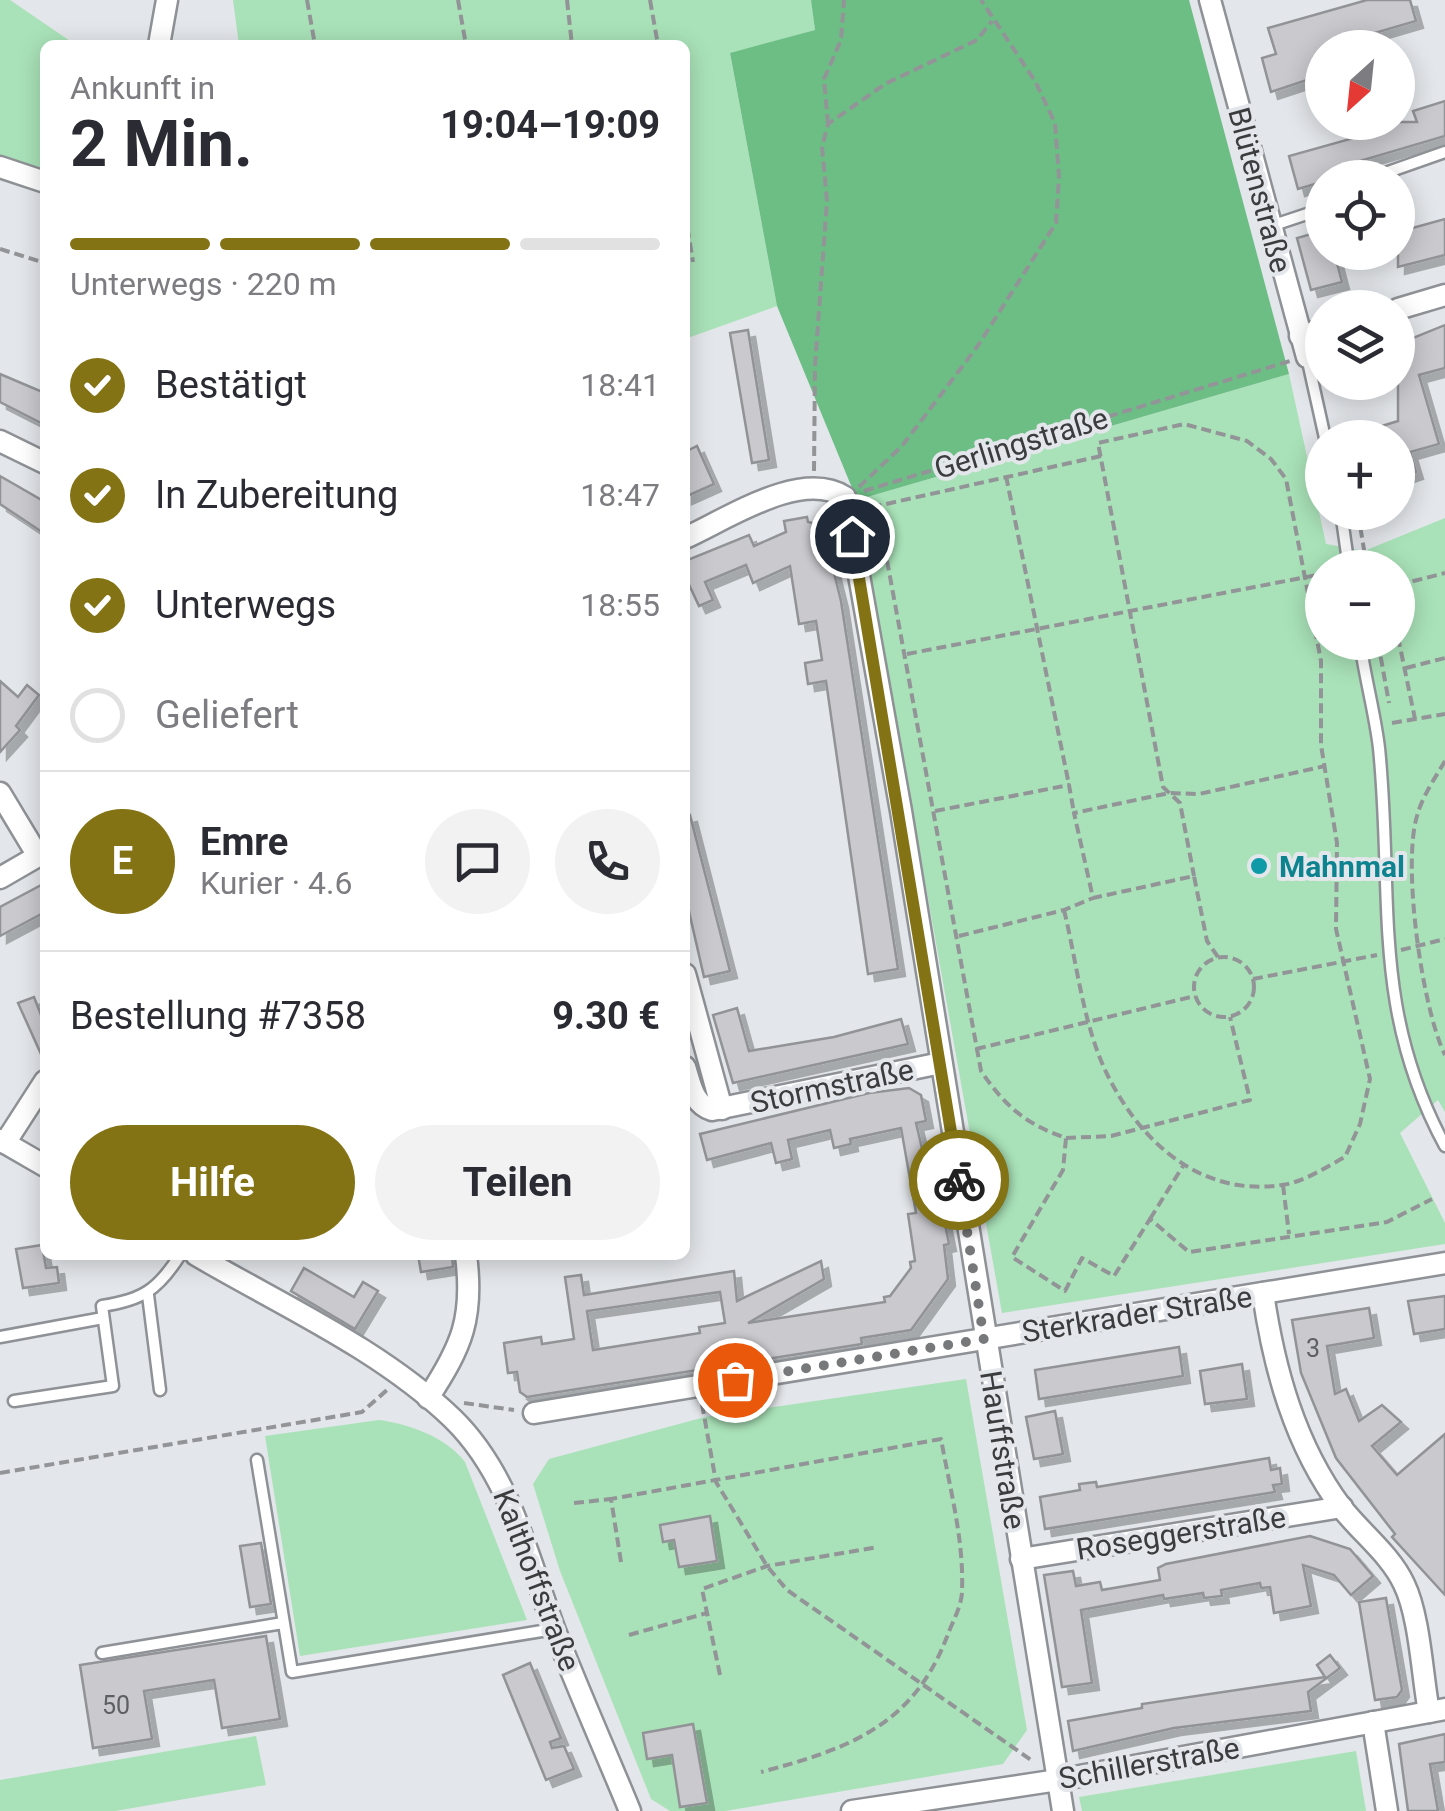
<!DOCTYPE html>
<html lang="de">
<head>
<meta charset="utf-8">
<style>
	:root { --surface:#fff; --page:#f2f2f3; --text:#2b2b33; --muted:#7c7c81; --line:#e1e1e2; --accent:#837314 }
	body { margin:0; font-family:Roboto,sans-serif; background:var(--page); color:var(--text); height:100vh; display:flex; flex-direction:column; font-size:38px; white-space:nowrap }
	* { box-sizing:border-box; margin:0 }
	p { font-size:32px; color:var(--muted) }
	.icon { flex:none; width:55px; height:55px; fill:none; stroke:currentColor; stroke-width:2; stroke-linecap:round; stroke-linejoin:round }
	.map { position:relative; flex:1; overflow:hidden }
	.details { position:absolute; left:40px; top:40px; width:650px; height:1220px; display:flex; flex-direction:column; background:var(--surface); border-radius:15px; box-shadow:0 5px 25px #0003 }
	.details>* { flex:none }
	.needle { width:65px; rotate:207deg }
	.controls { position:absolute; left:1305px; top:30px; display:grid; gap:20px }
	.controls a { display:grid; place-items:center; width:110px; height:110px; border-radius:50%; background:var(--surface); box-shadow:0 5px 25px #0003; font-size:50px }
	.pin { position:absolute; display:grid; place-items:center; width:85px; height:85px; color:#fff; margin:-42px; border:5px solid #fff; border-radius:50%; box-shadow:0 2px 10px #0007 }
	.courier { position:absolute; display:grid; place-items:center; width:100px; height:100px; margin:-50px; border:8px solid #837314; border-radius:50%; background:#fff; color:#222; box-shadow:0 2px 12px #0007 }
	.overview em { font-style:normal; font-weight:700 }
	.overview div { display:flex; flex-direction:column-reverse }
	.overview { display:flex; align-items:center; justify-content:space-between; height:170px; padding:0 30px }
	h1 { font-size:65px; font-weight:700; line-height:75px }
	.bar { display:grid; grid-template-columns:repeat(4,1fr); gap:15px 10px; align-content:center; height:120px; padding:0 30px }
	.bar i { height:12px; border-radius:8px; background:var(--line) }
	.bar .active { background:var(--accent) }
	.bar p { grid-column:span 4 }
	.line { display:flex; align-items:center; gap:25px; padding:0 30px; border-top:2px solid var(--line) }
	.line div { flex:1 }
	.round { display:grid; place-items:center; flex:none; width:105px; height:105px; border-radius:52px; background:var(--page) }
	ol { padding:0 30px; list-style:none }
	li { display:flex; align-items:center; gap:30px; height:110px }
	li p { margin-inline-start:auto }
	li .icon { padding:10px; border-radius:50%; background:var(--accent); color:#fff; stroke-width:4 }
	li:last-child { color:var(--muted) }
	li i { width:55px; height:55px; border:5px solid var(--line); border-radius:50% }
	.action { display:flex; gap:20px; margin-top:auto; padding:20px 30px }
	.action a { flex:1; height:115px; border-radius:60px; background:var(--accent); color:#fff; font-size:40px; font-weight:700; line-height:115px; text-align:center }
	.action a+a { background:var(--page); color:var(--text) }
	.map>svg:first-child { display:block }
	.green { fill:#a9e2b8; fill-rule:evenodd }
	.forest { fill:#6dbe85 }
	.building { fill:#c9c9ce; stroke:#929397; stroke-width:2.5; fill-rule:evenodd; filter:url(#shadow) }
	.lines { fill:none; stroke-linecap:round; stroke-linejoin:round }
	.service-casing { stroke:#8e9195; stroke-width:15 }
	.minor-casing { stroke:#8e9195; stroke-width:25 }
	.path { stroke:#929497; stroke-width:4; stroke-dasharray:10 5; stroke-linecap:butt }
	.service { stroke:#fff; stroke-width:10 }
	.minor { stroke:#fff; stroke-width:20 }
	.done { stroke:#76787a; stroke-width:10; stroke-dasharray:0 18 }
	.route { stroke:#837314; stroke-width:12 }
	.culture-dot { fill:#0f9aa8; stroke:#e3e6ea; stroke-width:4 }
	.labels { text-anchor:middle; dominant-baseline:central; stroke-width:8; stroke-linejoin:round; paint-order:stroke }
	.number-label { font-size:25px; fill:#5e5f62 }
	.street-label { font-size:30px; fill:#3b3c3e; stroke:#e3e6ea }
	.culture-label { font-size:30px; font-weight:bold; fill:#0d838f; stroke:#e3e6ea; text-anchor:start }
</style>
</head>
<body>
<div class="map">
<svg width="1445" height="1811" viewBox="0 0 1445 1811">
	<defs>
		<filter id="shadow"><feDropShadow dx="7" dy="7" stdDeviation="0" flood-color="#0004"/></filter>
	</defs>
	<rect width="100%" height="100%" fill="#e3e6ea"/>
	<g class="green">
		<path d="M0 0H10L76 45H45V172L0 157Z"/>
		<path d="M233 0H811L815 30 730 54 777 306 685 339V45H239Z"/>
		<path d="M1289 374 1326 544 1364 551 1445 518V1112L1438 1100 1400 1133 1445 1223V1244L1002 1313 857 500ZM1322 568H1398V642H1322Z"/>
		<path d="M966 1379 1027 1730 1003 1764 725 1811H670L651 1799 560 1571 533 1484 549 1459 705 1417Z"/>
		<path d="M379 1420C409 1424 446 1437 465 1462L527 1620 300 1656 265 1436Z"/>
		<path d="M256 1736 266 1785 115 1811H0V1780Z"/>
		<path d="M1356 1751 1366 1811H1082L1079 1797Z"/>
	</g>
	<path class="forest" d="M811 0H1189L1289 374 857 500 777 306 730 53 815 30Z"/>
	<g class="building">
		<path d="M1367 0H1410L1416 21 1371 34 1375 48H1322V75L1271 92 1262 58 1276 54 1268 28Z"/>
		<path d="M1445 101V136L1346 165 1348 174 1322 178V182L1298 189 1289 156 1361 136 1358 126 1369 122H1417L1413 111Z"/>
		<path d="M1445 219V255L1398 267V232Z"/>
		<path d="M1322 231V252H1334L1342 282 1311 290 1297 238Z"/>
		<path d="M1445 325V368L1419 375 1439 444 1410 452 1416 472 1398 478V438L1356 434 1398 421V344Z"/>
		<path d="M748 330 769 460 752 463 730 333Z"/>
		<path d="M0 374 45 393V425L0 402Z"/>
		<path d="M697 446 714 484 685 497V452Z"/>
		<path d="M0 476 45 502V534L0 504Z"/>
		<path d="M807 517 808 522 822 525 841 601 898 969 868 974 826 681 808 684 805 663 822 660 816 621 799 624 790 566 753 583 746 565 705 582 713 600 699 606 685 576V561L749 535 754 546 786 532 784 521Z"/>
		<path d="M0 681 18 697 27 685 39 695 16 726 20 730 0 752Z"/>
		<path d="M690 815 730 971 704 977 685 894V816Z"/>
		<path d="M45 883V912L0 936V907Z"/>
		<path d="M34 997 41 1015 45 1013V1063L18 1003Z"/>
		<path d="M737 1008 749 1051 834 1037 901 1019 908 1044 733 1083 713 1015Z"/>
		<path d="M909 1088 921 1095 926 1121 916 1123 924 1157 929 1155 934 1169 949 1244 944 1245 948 1279 911 1330 861 1338 862 1344 527 1397 520 1392 517 1372 508 1373 504 1343 541 1337 542 1344 574 1339 565 1277 581 1275 584 1295 734 1271 737 1301 821 1261 824 1279 748 1323 885 1302 884 1297 890 1296 911 1268 910 1262 915 1261 908 1214 916 1213 901 1128 850 1139 851 1144 834 1148 830 1130 788 1140 792 1159 776 1163 771 1143 707 1160 700 1134 869 1093ZM720 1292 725 1323 699 1327 700 1333 593 1350 587 1311Z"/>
		<path d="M42 1245 46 1268 57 1267 59 1283 23 1288 16 1249Z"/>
		<path d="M418 1255H452L453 1267 421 1272Z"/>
		<path d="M304 1268 354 1297 363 1282 378 1291 355 1329 291 1291Z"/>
		<path d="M1445 1296V1329L1414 1334 1408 1301Z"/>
		<path d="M1369 1308 1374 1338 1327 1346 1335 1394 1346 1389 1359 1421 1382 1405 1401 1422 1372 1446 1397 1475 1445 1434V1595L1392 1537 1395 1534 1336 1458 1301 1373 1292 1320Z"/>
		<path d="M1179 1347 1183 1376 1039 1399 1035 1370Z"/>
		<path d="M1242 1364 1247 1399 1205 1404 1200 1371Z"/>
		<path d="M1055 1411 1063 1454 1034 1459 1026 1417Z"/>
		<path d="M1269 1458 1271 1470 1280 1468 1282 1484 1273 1485 1275 1492 1045 1529 1040 1497 1080 1490 1079 1484 1096 1482 1097 1487Z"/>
		<path d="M710 1516 717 1561 679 1567 674 1540 663 1542 660 1525Z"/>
		<path d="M1310 1536 1350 1549 1373 1576 1351 1595 1334 1575 1303 1565 1311 1606 1274 1613 1270 1587 1261 1588 1260 1583 1221 1590 1222 1596 1204 1598 1203 1593 1164 1599 1163 1595 1081 1610 1092 1683 1062 1687 1044 1575 1073 1571 1076 1586 1100 1582 1102 1590 1160 1580 1158 1568 1166 1564Z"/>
		<path d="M261 1543 271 1604 250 1607 240 1546Z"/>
		<path d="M1386 1598 1402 1690 1397 1697 1375 1700 1359 1602Z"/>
		<path d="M266 1636 280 1719 222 1728 214 1680 144 1691 152 1739 93 1748 80 1665Z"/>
		<path d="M1330 1655 1340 1668 1308 1692 1311 1711 1174 1728 1073 1751 1068 1721 1142 1708V1704L1325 1677 1317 1665Z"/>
		<path d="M530 1663 561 1738 550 1742 552 1748 564 1746 574 1769 546 1780 503 1675Z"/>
		<path d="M693 1724 707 1803 680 1807 672 1755 647 1759 643 1733Z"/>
		<path d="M1445 1734V1762L1430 1764 1438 1811H1408L1399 1744Z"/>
	</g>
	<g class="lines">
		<defs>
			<g id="service">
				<path d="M1371 178 1445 152"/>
				<path d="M1271 226 1322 209"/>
				<path d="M1307 357 1325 438"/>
				<path d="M1341 512 1349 568"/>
				<path d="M1360 642C1365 678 1375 714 1379 748 1394 896 1370 1007 1445 1146"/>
				<path d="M148 1295 160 1390"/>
				<path d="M0 1337 103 1318"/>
				<path d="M14 1401 113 1386 102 1306C142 1300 158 1290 180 1255"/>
				<path d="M257 1460 292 1672 554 1629"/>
				<path d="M102 1653 283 1623"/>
			</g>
			<g id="minor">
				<path d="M1210 0 1307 357"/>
				<path d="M159 45 167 0"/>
				<path d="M0 167 45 182"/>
				<path d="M1398 309 1445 295"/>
				<path d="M1300 336 1322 330"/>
				<path d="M0 441 45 463"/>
				<path d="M685 538C729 518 801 469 845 497L901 811 1063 1811"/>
				<path d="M0 793 38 856"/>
				<path d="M0 878 45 852"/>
				<path d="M685 974 722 1109"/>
				<path d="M685 1067C691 1085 693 1104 712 1110L941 1063"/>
				<path d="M0 1140 45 1166"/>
				<path d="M5 1143 45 1081"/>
				<path d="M196 1255C281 1305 380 1349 452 1418 510 1474 527 1555 554 1628 578 1690 605 1750 630 1811"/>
				<path d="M1263 1293C1274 1369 1295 1445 1341 1507 1361 1533 1390 1554 1404 1584 1420 1617 1422 1675 1429 1712"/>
				<path d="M428 1398C462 1346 474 1318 466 1255"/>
				<path d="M534 1413 1445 1263"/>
				<path d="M1021 1559 1342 1507"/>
				<path d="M1373 1722 1387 1811"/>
				<path d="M852 1811 1058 1780 1445 1709"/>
			</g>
		</defs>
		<use href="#service" class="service-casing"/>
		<use href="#minor" class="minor-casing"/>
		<g class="path">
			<path d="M307 0 315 45"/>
			<path d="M458 0 466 45"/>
			<path d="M567 0 572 45"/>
			<path d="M650 0 658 45"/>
			<path d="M828 124 824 79 841 40 844 0"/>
			<path d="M685 213 693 262"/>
			<path d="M0 249 45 263"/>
			<path d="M1101 456 877 506 981 1071C1005 1106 1025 1124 1066 1138L1063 1170 1012 1257 1065 1291 1082 1258 1114 1276 1150 1219 1189 1252 1387 1222 1432 1199"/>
			<path d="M814 471 815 366 827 201 822 147 828 124 885 84 977 40 992 21"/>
			<path d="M1006 476 1069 785"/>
			<path d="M859 487 902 446 977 347 1056 223 1059 177 1055 123 1035 81 981 0"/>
			<path d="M864 491 1290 361"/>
			<path d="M1358 513 1367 568"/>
			<path d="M1398 585 1445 573"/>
			<path d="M1398 637 1415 719"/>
			<path d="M1378 642 1389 703"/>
			<path d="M907 654 1322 574"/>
			<path d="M1406 668 1445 658"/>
			<path d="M1392 723 1445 714"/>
			<path d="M1445 761C1435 778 1422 797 1417 816 1402 866 1422 1008 1445 1055"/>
			<path d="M935 811 1069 785 1074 813"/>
			<path d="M1064 910C1077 963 1083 1025 1107 1074 1141 1143 1201 1197 1282 1185 1304 1182 1326 1167 1345 1157L1360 1124 1370 1079 1336 929 1337 843 1321 745V661L1286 479 1271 459 1247 441 1184 424 1098 443 1163 787 1180 803 1194 876"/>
			<path d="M959 936 1064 910 1093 898"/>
			<path d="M1401 950 1445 939"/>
			<circle cx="1224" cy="987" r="30"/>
			<path d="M1218 957 1207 941 1194 876 1093 898 1074 813 1169 793 1199 794 1325 766"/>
			<path d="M1253 979 1377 955"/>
			<path d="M976 1049 1195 996"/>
			<path d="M1066 1138 1111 1136 1250 1100 1230 1017"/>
			<path d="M1283 1185 1289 1234"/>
			<path d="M1150 1219 1183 1166"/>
			<path d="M464 1403 514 1410"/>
			<path d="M702 1404 716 1482 767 1566 787 1590 1034 1762"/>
			<path d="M0 1473 362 1412 387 1390"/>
			<path d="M574 1503 611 1499"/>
			<path d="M621 1562 611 1499 941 1439C950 1489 964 1540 962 1591 962 1605 953 1621 948 1634 914 1726 848 1749 761 1772"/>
			<path d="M629 1635 707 1613"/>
			<path d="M720 1675 702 1589 767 1566 878 1547"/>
		</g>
		<use href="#service" class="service"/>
		<use href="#minor" class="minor"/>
	</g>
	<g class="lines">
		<path class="done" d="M735 1380 984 1339 959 1180"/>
		<path class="route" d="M852 536 959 1180"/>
	</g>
	<circle class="culture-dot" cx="1259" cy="866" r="10"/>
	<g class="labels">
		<g class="number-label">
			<text x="1313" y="1348">3</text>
			<text x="116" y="1705">50</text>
		</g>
		<g class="street-label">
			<text transform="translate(1260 190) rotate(75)">Blütenstraße</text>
			<text transform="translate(1021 443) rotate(-17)">Gerlingstraße</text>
			<text transform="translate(832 1086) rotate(-12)">Stormstraße</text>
			<text transform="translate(1137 1314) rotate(-9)">Sterkrader Straße</text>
			<text transform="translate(1003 1450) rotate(81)">Hauffstraße</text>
			<text transform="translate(1181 1533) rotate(-9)">Roseggerstraße</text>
			<text transform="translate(537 1580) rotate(69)">Kalthoffstraße</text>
			<text transform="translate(1149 1763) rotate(-10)">Schillerstraße</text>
		</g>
		<g class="culture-label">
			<text x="1279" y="866">Mahnmal</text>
		</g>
	</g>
</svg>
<div class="controls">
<a><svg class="needle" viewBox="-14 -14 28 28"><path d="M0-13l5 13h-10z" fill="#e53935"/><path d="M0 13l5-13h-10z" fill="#7c7c81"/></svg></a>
<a><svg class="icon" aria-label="locate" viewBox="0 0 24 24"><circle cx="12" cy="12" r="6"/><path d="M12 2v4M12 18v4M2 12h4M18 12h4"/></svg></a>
<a><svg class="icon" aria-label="layers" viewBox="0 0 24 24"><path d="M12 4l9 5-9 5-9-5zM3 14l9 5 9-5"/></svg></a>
<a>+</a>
<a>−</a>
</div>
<div class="pin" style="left:735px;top:1380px;background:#ea580c"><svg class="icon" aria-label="bag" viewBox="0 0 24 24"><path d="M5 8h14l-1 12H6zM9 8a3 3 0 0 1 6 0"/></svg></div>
<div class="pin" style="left:852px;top:536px;background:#1f2937"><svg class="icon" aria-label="home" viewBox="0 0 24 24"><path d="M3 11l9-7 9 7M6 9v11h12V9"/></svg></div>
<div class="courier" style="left:959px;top:1180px"><svg class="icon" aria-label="bike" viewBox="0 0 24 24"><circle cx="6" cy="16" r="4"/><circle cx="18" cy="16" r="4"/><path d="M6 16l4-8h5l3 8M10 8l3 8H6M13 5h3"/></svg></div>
<section class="details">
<div class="overview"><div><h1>2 Min.</h1><p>Ankunft in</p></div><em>19:04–19:09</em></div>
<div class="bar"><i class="active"></i><i class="active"></i><i class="active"></i><i></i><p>Unterwegs · 220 m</p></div>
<ol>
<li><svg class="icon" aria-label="check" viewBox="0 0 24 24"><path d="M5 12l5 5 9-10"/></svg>Bestätigt<p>18:41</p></li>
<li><svg class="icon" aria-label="check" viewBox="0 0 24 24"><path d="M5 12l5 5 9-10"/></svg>In Zubereitung<p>18:47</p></li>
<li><svg class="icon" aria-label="check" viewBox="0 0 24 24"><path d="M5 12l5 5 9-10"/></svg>Unterwegs<p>18:55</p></li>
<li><i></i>Geliefert</li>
</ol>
<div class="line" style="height:180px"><b class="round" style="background:var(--accent);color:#fff">E</b><div><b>Emre</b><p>Kurier · 4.6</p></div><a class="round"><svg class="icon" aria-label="chat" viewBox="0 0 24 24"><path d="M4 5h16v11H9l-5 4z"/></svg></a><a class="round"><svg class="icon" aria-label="phone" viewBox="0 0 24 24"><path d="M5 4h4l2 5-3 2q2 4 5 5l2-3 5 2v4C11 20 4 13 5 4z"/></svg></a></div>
<div class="line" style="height:130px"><div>Bestellung #7358</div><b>9.30 €</b></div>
<div class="action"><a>Hilfe</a><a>Teilen</a></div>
</section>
</div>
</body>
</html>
